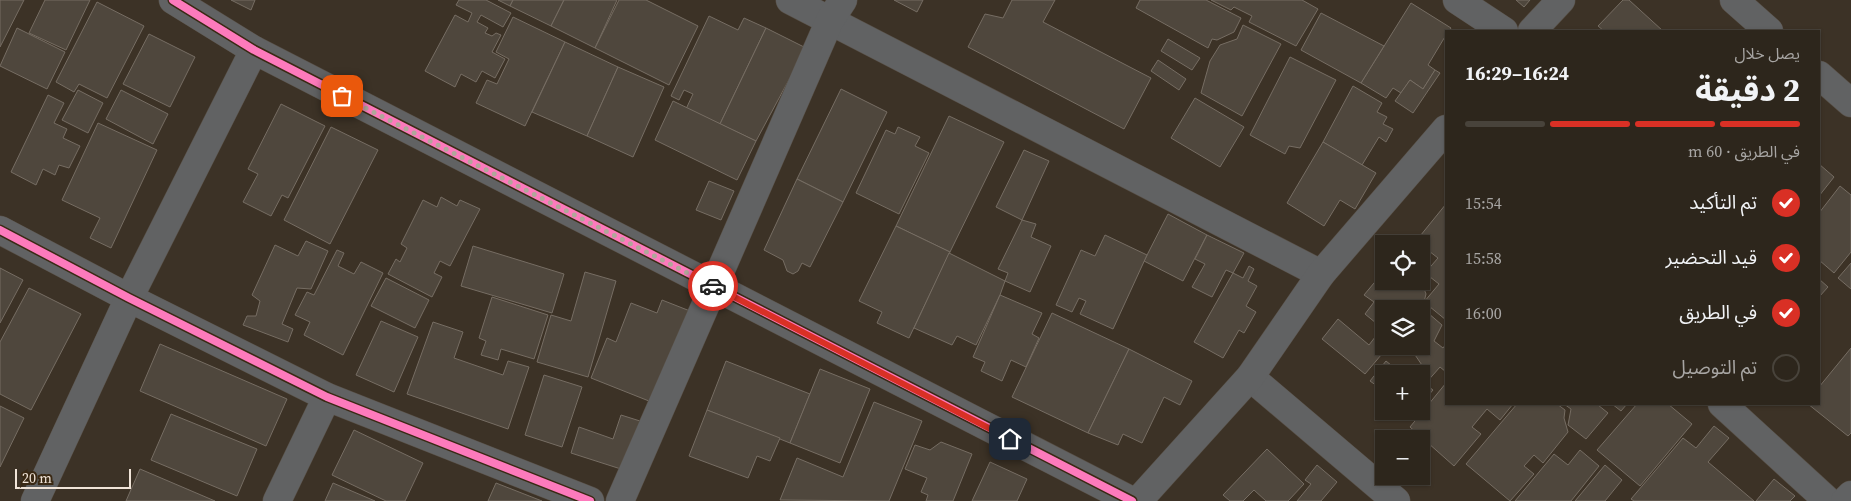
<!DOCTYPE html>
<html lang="ar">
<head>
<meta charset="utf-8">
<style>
	:root { --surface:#2d261c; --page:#352e25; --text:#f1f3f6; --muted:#a7a5a3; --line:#48433b; --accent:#d93025 }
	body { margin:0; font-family:"Source Serif 4","Noto Sans Arabic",serif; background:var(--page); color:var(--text); direction:rtl; height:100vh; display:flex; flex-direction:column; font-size:19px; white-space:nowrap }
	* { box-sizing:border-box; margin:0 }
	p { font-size:16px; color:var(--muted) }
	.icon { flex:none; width:28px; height:28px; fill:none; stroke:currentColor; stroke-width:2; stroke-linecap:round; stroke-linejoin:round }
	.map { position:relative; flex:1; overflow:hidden; direction:ltr }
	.details { position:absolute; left:1445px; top:30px; width:375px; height:375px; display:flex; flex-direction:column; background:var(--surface); border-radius:0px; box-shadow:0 1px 4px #0004,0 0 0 1px var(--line); direction:rtl }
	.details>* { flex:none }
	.controls { position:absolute; left:1375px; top:235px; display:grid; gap:10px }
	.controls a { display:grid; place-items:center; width:55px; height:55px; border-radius:0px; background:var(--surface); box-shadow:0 1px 4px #0004,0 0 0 1px var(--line); font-size:25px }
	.scale { position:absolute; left:15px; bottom:12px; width:116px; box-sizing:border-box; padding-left:5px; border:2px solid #f0e4d8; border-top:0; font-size:14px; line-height:18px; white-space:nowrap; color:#f0e4d8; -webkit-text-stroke:4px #3a2914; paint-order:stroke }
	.pin { position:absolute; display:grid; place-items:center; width:42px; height:42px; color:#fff; margin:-21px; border-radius:10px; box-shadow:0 2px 8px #0006 }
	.courier { position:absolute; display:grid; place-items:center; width:50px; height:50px; margin:-25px; border:4px solid #d93025; border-radius:50%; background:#fff; color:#222; box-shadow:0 1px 6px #0007 }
	.summary em { font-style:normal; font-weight:700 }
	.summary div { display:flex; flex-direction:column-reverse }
	.summary { display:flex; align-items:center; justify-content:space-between; height:85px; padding:0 20px }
	h1 { font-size:32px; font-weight:700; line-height:38px }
	.bar { display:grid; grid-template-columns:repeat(4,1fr); gap:8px 5px; align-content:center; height:60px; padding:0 20px }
	.bar i { height:6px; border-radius:4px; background:var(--line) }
	.bar .on { background:var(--accent) }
	.bar p { grid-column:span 4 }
	ol { padding:0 20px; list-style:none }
	li { display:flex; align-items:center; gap:15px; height:55px }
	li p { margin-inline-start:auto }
	li .icon { padding:5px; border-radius:50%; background:var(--accent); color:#fff; stroke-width:4 }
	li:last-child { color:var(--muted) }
	li i { width:28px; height:28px; border:2px solid var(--line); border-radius:50% }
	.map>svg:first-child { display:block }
	.building { fill:#4f473d; stroke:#766d63 }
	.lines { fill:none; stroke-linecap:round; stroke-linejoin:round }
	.street-casing { stroke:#574e44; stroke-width:29 }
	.street { stroke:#616263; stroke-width:28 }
	.cycleway-casing { stroke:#3a2914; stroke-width:11 }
	.cycleway { stroke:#fd7abc; stroke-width:8 }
	.done { stroke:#b1a69a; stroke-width:5; stroke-dasharray:0 9 }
	.route { stroke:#d93025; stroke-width:6 }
</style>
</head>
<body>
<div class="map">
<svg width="1851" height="501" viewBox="0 0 1851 501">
	<rect width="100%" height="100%" fill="#3c3226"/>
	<g class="building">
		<path d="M0 0H24L0 47Z"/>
		<path d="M45 0H90L66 50 29 33Z"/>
		<path d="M231 0H255L251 10Z"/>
		<path d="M459 0H486L511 13 503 27 481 15 477 22 488 28 485 33 492 36 496 33 501 35 492 52 505 59 495 78 482 71 476 82 461 74 455 87 425 71 455 15 468 22 472 13 456 5Z"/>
		<path d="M498 0H513L510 6Z"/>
		<path d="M513 0H564L551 26 510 6Z"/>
		<path d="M564 0H617L595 48 551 26Z"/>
		<path d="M619 0H646L698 26 669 85 595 48Z"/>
		<path d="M894 0H923L917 12Z"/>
		<path d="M1012 0H1055L1043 22 1151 78 1124 129 968 47 985 14 1003 18Z"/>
		<path d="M1140 0H1206L1241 18 1234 32 1217 40 1212 39 1208 48 1136 8Z"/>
		<path d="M1211 0H1302L1318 9 1296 46 1249 22 1252 16 1234 7 1231 10Z"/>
		<path d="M1516 0H1530L1524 7Z"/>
		<path d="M1623 0H1629L1663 31H1604L1598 26Z"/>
		<path d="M97 2 144 26 107 98 79 84 74 92 56 82Z"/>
		<path d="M1411 3 1451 28 1449 31H1446V35L1428 65 1435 70 1423 89 1410 80 1401 93 1393 88 1386 98 1361 83Z"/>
		<path d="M1321 13 1384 46 1361 83 1301 50Z"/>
		<path d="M709 16 738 30 744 18 766 28 720 124 686 109 693 94 684 90 679 100 671 96Z"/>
		<path d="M513 17 565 42 525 126 476 103 487 80 497 84 509 59 496 52Z"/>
		<path d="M1243 25 1281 44 1242 116 1201 93 1210 61 1220 45 1237 39Z"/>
		<path d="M17 28 65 52 47 89 0 66Z"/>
		<path d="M766 28 806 48 756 141 720 124Z"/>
		<path d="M149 34 195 57 170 107 123 84Z"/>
		<path d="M1168 39 1200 58 1192 70 1161 51Z"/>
		<path d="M565 42 618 67 587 136 532 112Z"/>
		<path d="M1290 57 1336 80 1300 148 1289 146 1285 154 1250 135Z"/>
		<path d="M1158 60 1186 79 1179 90 1151 71Z"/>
		<path d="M618 67 664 87 633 157 587 136Z"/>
		<path d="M1435 70 1440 73 1413 113 1395 101 1410 80 1423 89Z"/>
		<path d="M1353 86 1382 103 1377 112 1387 117 1383 124 1393 129 1386 142 1379 137 1362 165 1323 142Z"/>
		<path d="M841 89 887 112 843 202 797 179Z"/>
		<path d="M78 90 103 103 88 133 62 120Z"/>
		<path d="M121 90 168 114 153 144 106 119Z"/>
		<path d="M48 95 64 103 54 123 67 129 63 138 80 146 69 168 59 165 55 175 43 169 36 185 11 172Z"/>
		<path d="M1195 98 1244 127 1220 167 1171 138Z"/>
		<path d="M673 101 756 141 737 180 655 140Z"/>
		<path d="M281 104 325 126 288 198 282 195 271 216 243 202 258 174 248 169Z"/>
		<path d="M949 116 1004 142 950 252 896 226Z"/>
		<path d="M98 123 157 150 111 248 90 238 100 218 62 200Z"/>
		<path d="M331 127 378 150 330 244 284 220Z"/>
		<path d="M898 127 920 137 915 146 929 153 899 214 856 193 886 130 895 134Z"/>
		<path d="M1323 142 1376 173 1355 209 1340 200 1324 226 1287 203Z"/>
		<path d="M1024 150 1049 161 1022 220 996 207Z"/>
		<path d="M1819 164 1834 177 1819 196Z"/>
		<path d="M797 179 843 202 810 267 802 263 798 271 793 274 787 271 783 260 764 250Z"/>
		<path d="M709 181 734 191 721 220 696 210Z"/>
		<path d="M1840 186 1851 195V252L1834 273 1819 260V213Z"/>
		<path d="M441 197 457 206 460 200 480 209 450 266 440 261 434 273 442 277 432 297 388 274 396 259 400 262 407 248 401 244 423 200 437 207Z"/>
		<path d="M1446 204V320L1424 302 1439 284 1425 273 1438 258 1416 241Z"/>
		<path d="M1168 214 1207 235 1183 281 1144 261Z"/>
		<path d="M1022 220 1036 224 1031 237 1051 246 1030 292 1005 281 1008 273 998 269Z"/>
		<path d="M896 226 950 252 909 338 877 323 882 312 859 301Z"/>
		<path d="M1105 235 1147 255 1113 329 1080 314 1086 301 1079 298 1072 312 1056 305 1081 250 1095 256Z"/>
		<path d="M1207 235 1244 253 1233 273 1226 270 1212 297 1192 287 1205 264 1195 259Z"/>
		<path d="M306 241 328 251 311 289 297 288 282 324 293 329 288 342 243 325 247 316H256L260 301 252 295 275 245 298 256Z"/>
		<path d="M473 246 564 274 552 313 461 286Z"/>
		<path d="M337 250 344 253 338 266 354 274 361 262 383 273 343 355 304 335 310 322 295 315 307 292 314 295Z"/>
		<path d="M949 253 1005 281 1000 295 976 345 957 336 952 345 914 328Z"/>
		<path d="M1851 263V289L1838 278Z"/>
		<path d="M1249 266 1254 269 1248 281 1257 286 1246 306 1256 312 1244 333 1239 330 1223 358 1194 342 1233 273 1243 278Z"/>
		<path d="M0 268 23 280 0 323Z"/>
		<path d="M1384 271V281H1421L1426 294 1423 306 1420 309H1384V338L1380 342 1387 348 1365 374 1322 339 1338 319 1369 345 1382 328 1365 314 1374 302 1364 295Z"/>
		<path d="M585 272 616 281 588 377 537 362 551 315 571 321Z"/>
		<path d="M386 278 429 300 415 328 371 306Z"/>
		<path d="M1819 279 1828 287 1819 297Z"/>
		<path d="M29 288 81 314 31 410 0 394V342Z"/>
		<path d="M1000 295 1042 313 1032 334 1039 338 1026 367 1011 360 1002 381 981 371 985 362 973 357Z"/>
		<path d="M492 297 548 315 534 359 501 349 498 360 481 355 486 341 479 338Z"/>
		<path d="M662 300 690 311 654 403 591 378 607 338 616 342 631 303 657 313Z"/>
		<path d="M1052 313 1129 349 1088 433 1012 397Z"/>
		<path d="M1428 313 1442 325 1434 341 1443 348 1446 344V372L1440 367 1425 384 1433 390 1421 404V377L1426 371 1411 349 1413 346H1421V321Z"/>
		<path d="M381 321 418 337 394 392 356 375Z"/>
		<path d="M433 322 463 332 454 358 503 375 508 361 529 367 508 429 407 394Z"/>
		<path d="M160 344 287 399 266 446 140 391Z"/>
		<path d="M1851 348V433L1848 436 1808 404H1819V387Z"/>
		<path d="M1129 349 1192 381 1180 405 1164 397 1142 443 1123 434 1118 445 1088 433Z"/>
		<path d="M726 361 810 394 790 443 707 410Z"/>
		<path d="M1386 361 1402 374H1384V391L1370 381Z"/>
		<path d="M820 369 870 389 840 463 790 443Z"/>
		<path d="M544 375 582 387 562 447 525 435Z"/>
		<path d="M1446 383V404H1513L1500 420 1487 409 1472 427 1481 434 1454 466 1410 427Z"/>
		<path d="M874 402 922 421 889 501 780 500 797 458 843 477Z"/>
		<path d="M1517 404H1557L1565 410 1564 418 1568 432 1543 463 1534 455 1524 466 1534 474 1510 501 1466 464Z"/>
		<path d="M1564 404H1599L1598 405 1608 413 1586 439 1568 425 1571 409Z"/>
		<path d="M1612 404H1627L1621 411Z"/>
		<path d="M1637 404H1668L1692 424 1640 486 1597 450Z"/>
		<path d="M0 406 24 418 0 467Z"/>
		<path d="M707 410 780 438 770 461 757 456 748 478 689 456Z"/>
		<path d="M171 414 257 449 237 496 151 460Z"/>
		<path d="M621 415 640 421 624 470 571 453 579 427 613 439Z"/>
		<path d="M1714 426 1729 438 1708 462 1754 501H1634L1631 499 1683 438 1696 448Z"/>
		<path d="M354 430 423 463 405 501H386L332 475Z"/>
		<path d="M941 442 972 454 953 501H926L928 495 921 492 927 478 905 469 915 445 930 450Z"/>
		<path d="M1267 449 1304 484 1288 501H1266L1254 490 1243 501H1230L1223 495Z"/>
		<path d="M1580 450 1599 466 1571 501H1515L1554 454 1568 465Z"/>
		<path d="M990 462 1027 479 1017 501H972Z"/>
		<path d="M1317 465 1337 482 1321 501H1297L1311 484 1305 480Z"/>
		<path d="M1605 465 1622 480 1605 501H1575Z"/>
		<path d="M140 469 215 501H126Z"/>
		<path d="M1774 479 1795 496 1790 501H1756Z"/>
		<path d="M333 483 375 501H325Z"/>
		<path d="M496 483 542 501H488Z"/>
	</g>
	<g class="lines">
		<defs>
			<g id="street">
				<path d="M173 0 254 50 1132 501"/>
				<path d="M790 0 1321 274"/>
				<path d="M1457 0 1504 31"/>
				<path d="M1734 0 1769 31"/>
				<path d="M1532 31 1561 0"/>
				<path d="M1819 75 1851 103"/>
				<path d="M0 230 129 298 327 397 590 501"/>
				<path d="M1250 377 1396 501"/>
				<path d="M1722 404 1828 501"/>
				<path d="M35 501 129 298 254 50"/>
				<path d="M277 501 327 397"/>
				<path d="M620 501 830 20 843 0"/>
				<path d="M1138 501 1250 377 1321 274 1446 129"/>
				<path d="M1845 501 1851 495"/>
			</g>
		</defs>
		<use href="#street" class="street-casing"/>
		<use href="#street" class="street"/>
		<defs>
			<g id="cycleway">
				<path d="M173 0 254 50 1132 501"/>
				<path d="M0 230 129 298 327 397 590 501"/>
			</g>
		</defs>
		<use href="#cycleway" class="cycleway-casing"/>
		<use href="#cycleway" class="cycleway"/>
	</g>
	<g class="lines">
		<path class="done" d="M342 96 713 286"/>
		<path class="route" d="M713 286 1010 439"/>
	</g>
</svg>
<div class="controls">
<a><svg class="icon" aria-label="locate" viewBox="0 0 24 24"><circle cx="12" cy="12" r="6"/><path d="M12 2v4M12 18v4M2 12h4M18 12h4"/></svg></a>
<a><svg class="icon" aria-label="layers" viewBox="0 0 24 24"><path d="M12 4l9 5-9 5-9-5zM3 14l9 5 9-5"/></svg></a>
<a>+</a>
<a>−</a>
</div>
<div class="scale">20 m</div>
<div class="pin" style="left:342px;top:96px;background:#ea580c"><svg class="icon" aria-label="bag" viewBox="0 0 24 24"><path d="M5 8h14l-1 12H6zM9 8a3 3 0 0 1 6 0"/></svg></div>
<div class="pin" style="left:1010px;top:439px;background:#1f2937"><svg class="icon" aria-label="home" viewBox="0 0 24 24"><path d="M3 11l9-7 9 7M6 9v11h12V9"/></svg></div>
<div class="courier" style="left:713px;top:286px"><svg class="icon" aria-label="car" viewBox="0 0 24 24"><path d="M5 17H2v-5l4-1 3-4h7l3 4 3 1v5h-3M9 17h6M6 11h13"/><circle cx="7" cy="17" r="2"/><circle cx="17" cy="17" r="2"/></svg></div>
<section class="details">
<div class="summary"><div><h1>2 دقيقة</h1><p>يصل خلال</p></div><em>16:24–16:29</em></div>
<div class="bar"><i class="on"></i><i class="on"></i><i class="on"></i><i></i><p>في الطريق · 60 m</p></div>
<ol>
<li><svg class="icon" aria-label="check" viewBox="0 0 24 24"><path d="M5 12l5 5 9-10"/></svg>تم التأكيد<p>15:54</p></li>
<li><svg class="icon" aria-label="check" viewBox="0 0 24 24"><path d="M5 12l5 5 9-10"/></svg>قيد التحضير<p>15:58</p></li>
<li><svg class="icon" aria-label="check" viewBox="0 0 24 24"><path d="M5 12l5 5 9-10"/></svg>في الطريق<p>16:00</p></li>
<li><i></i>تم التوصيل</li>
</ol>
</section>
</div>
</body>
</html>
